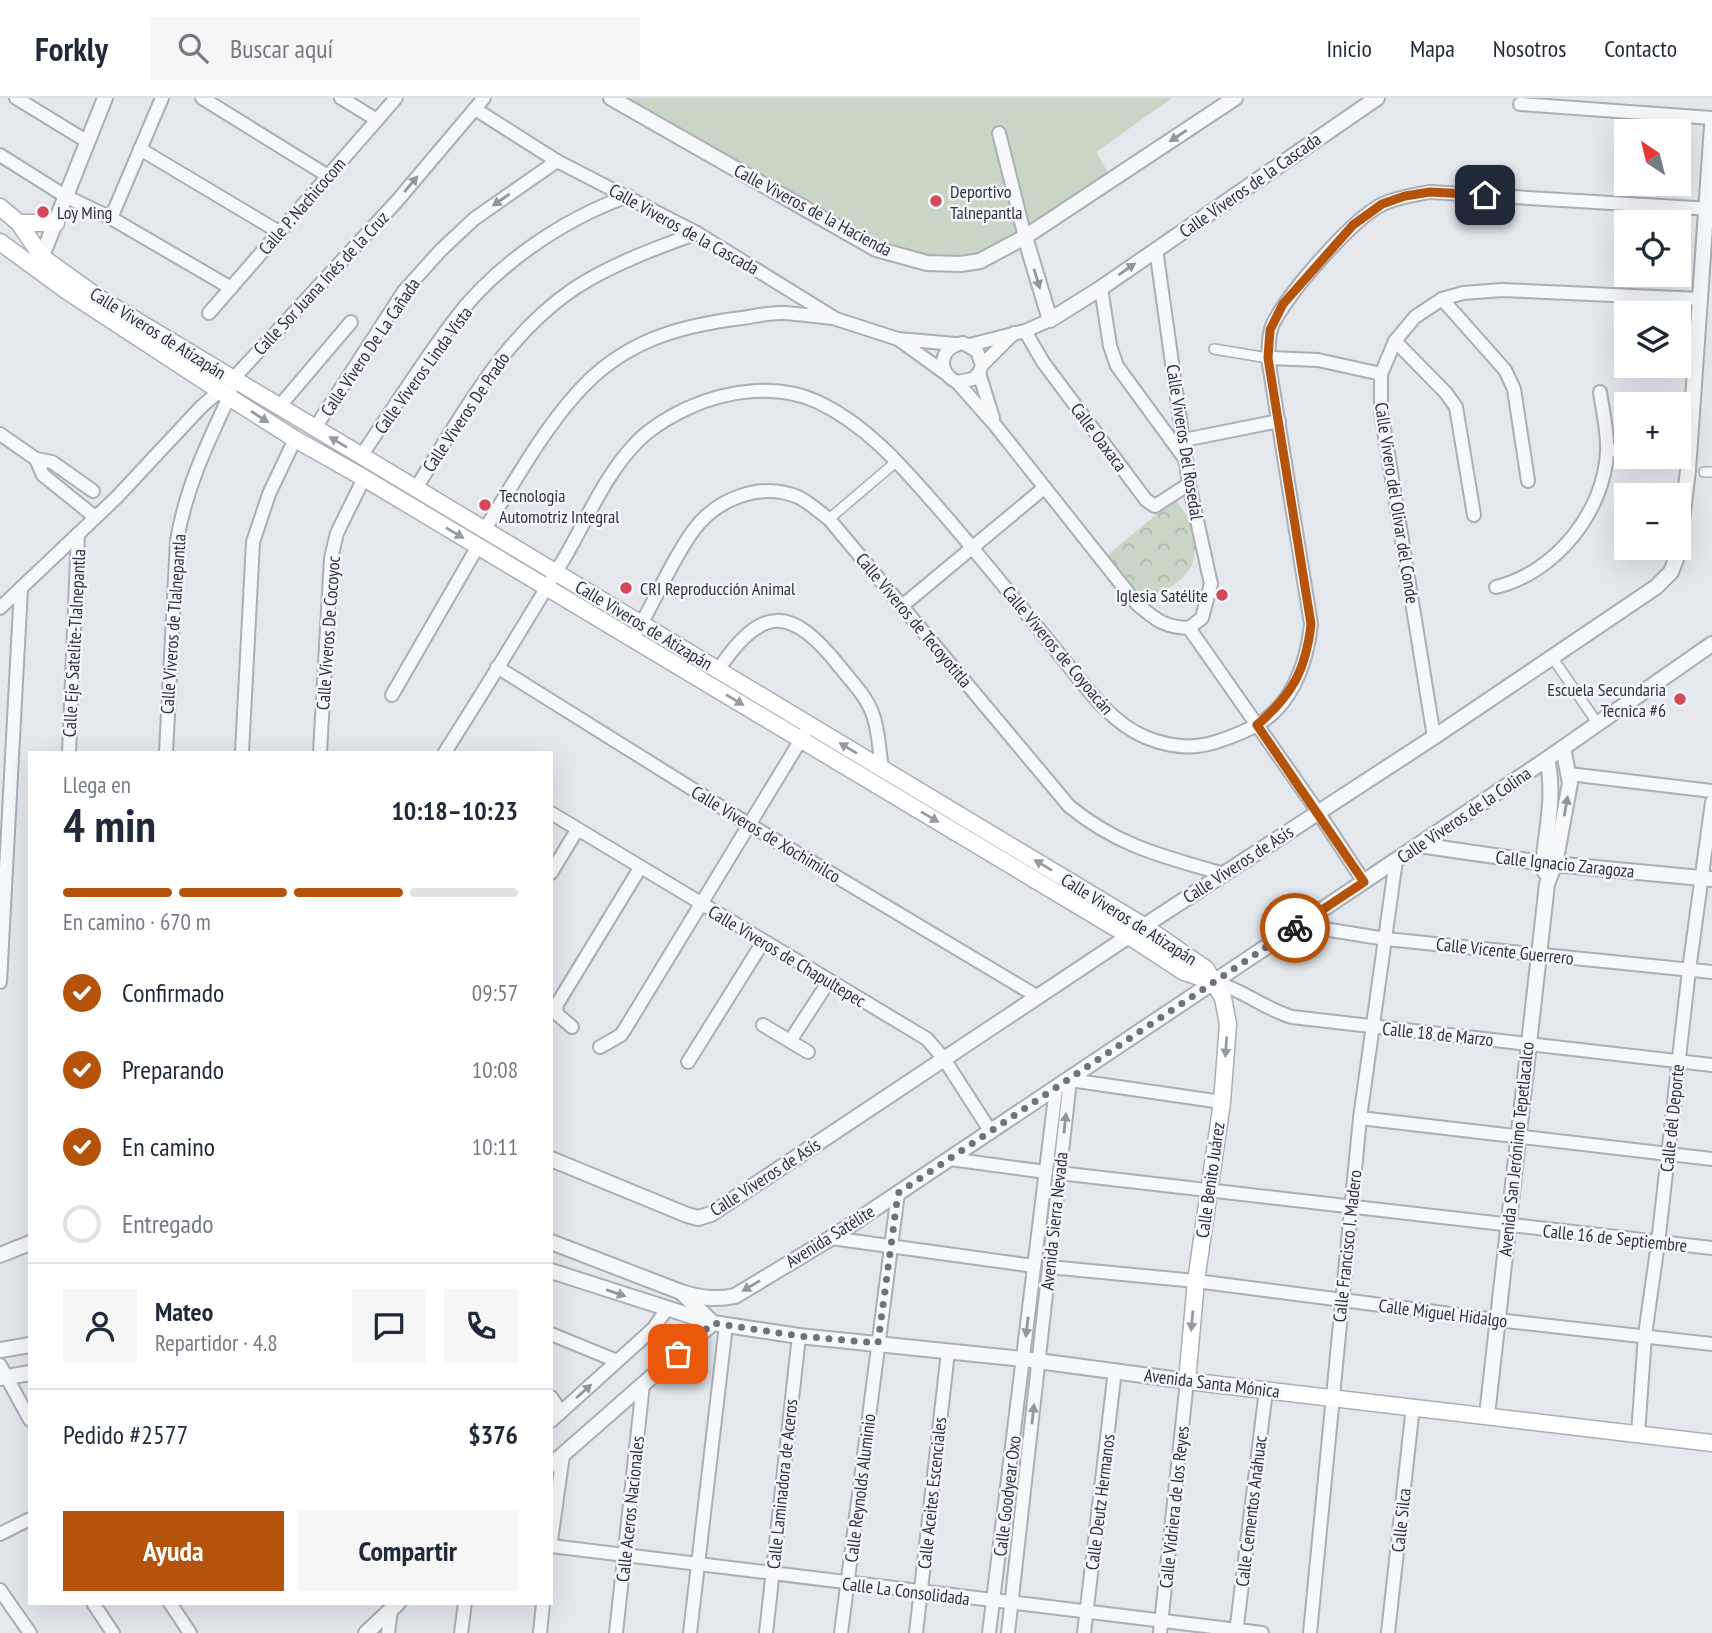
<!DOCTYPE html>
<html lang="es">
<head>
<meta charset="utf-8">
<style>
	:root { --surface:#fff; --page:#f6f6f7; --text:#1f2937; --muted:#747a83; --line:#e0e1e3; --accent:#b45309 }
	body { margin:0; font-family:"PT Sans Narrow",sans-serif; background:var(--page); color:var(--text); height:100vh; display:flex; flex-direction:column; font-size:26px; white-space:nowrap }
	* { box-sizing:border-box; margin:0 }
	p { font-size:23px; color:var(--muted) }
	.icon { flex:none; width:38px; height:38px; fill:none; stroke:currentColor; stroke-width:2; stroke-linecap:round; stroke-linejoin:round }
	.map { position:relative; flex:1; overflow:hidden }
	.sheet { position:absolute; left:28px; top:653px; width:525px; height:854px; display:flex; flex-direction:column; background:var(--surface); border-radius:0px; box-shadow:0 7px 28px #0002 }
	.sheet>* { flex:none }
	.needle { width:46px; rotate:325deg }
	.tools { position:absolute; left:1614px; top:21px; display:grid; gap:14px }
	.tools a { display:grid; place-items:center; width:77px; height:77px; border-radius:0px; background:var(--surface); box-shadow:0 7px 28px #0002; font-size:35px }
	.pin { position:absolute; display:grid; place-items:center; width:60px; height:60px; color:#fff; margin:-30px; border-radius:14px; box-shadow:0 4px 10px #0006 }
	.courier { position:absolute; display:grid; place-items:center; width:70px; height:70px; margin:-35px; border:5px solid #b45309; border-radius:50%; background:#fff; color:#222; box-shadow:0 2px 9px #0007 }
	.headline em { font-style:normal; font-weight:700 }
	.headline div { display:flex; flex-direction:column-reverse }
	.headline { display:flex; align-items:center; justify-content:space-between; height:119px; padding:0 35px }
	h1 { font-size:46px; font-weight:700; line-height:52px }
	.bar { display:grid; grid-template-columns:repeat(4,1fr); gap:10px 7px; align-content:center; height:84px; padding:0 35px }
	.bar i { height:9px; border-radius:5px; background:var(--line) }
	.bar .active { background:var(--accent) }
	.bar p { grid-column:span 4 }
	.line { display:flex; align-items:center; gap:18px; padding:0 35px; border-top:2px solid var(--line) }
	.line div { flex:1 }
	.round { display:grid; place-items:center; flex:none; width:74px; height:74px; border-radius:0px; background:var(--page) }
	ol { padding:0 35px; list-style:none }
	li { display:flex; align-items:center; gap:21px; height:77px }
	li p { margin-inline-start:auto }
	li .icon { padding:7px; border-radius:50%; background:var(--accent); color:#fff; stroke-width:4 }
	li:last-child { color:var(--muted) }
	li i { width:38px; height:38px; border:4px solid var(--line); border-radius:50% }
	.cta { display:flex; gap:14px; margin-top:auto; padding:14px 35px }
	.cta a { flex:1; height:80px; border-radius:0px; background:var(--accent); color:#fff; font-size:28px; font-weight:700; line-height:80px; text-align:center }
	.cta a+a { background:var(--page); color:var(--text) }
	header { display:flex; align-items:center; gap:42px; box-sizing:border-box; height:98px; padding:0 35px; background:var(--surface); border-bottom:2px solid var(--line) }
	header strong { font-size:33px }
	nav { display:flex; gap:38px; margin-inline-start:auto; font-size:24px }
	.search { width:490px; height:63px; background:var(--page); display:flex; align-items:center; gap:18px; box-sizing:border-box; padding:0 24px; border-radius:0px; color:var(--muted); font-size:26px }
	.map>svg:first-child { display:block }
	.forest { fill:url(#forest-crowns) }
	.pitch { fill:#c9d6c5 }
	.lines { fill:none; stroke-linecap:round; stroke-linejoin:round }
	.pedestrian-casing { stroke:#a9aeb7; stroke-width:12 }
	.minor-casing { stroke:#a9aeb7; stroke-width:16 }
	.tertiary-casing { stroke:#a9aeb7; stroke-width:18 }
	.secondary-casing { stroke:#a9aeb7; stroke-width:19 }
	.pedestrian { stroke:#f7f8fa; stroke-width:9 }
	.minor { stroke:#f7f8fa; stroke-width:12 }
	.tertiary { stroke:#f7f8fa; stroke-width:14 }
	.secondary { stroke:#fff; stroke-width:16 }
	.oneway { fill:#9196a0 }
	.oneway2 { fill:#959aa2 }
	.done { stroke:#6c737f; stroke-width:7; stroke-dasharray:0 12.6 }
	.route { stroke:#b45309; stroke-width:9 }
	.poi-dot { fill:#d1495b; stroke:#f4f6f9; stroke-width:2.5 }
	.labels { text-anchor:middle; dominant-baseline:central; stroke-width:5; stroke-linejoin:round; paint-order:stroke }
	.street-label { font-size:18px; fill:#2b3445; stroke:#f4f6f9 }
	.poi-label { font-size:18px; fill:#2b3445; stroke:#f4f6f9; text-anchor:start }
</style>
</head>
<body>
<header>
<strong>Forkly</strong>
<div class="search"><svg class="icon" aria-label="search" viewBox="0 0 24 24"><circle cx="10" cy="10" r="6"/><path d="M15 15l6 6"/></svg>Buscar aquí</div>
<nav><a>Inicio</a><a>Mapa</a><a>Nosotros</a><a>Contacto</a></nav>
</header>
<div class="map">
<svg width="1712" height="1535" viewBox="0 0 1712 1535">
	<defs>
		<pattern id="forest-crowns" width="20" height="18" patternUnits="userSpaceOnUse" patternTransform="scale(1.75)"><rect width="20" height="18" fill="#c9d6c5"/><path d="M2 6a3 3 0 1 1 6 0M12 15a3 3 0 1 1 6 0" fill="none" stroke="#adb8ab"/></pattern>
	</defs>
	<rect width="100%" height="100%" fill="#e4e7ec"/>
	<path class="forest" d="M1175 401 1196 430C1195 441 1196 460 1191 469 1180 487 1155 501 1134 499L1103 461Z"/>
	<path class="pitch" d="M624 0H1170L1171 1 1096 54 1110 78 978 161H929L884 148Z"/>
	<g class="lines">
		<defs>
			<g id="pedestrian">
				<path d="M1214 251 1268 260"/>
				<path d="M1704 374H1712"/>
				<path d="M829 421 897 363"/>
				<path d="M1552 559 1598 626"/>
			</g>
			<g id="minor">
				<path d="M16 0 88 44"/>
				<path d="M202 0 328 78"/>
				<path d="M341 0 377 22"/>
				<path d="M1520 6 1712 20"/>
				<path d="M475 11 557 63 697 135 836 221 898 241 955 246"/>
				<path d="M999 35 1025 139"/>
				<path d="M140 51 279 134"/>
				<path d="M0 57 65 98 111 120 231 190"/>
				<path d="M111 120 162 0"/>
				<path d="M1156 151 1189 386 1211 486 1202 520 1189 530"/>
				<path d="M1101 190 1110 248 1117 268 1185 361"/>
				<path d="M1442 201 1505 272 1514 291 1528 383"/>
				<path d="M209 215 396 0"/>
				<path d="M1025 233 1043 264 1146 402 1155 408 1189 386"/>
				<path d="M898 241 945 275"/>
				<path d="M1395 243 1446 295 1456 309 1474 417"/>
				<path d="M970 247 1025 233 1050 222"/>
				<path d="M1268 260 1318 262 1381 276"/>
				<path d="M982 267 977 253 963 245C939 249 936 274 957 284L973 281 979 275 982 267 1014 235"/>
				<path d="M979 275 993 320"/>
				<path d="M957 284 995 327 1137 506C1156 522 1164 529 1189 530"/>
				<path d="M278 310 351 224"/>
				<path d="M315 330 404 193 441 152 474 121 557 63"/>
				<path d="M0 336 36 361 52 364 93 393"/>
				<path d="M1184 342 1279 323"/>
				<path d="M1608 352 1626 353"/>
				<path d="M361 358C391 314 420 268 452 225 494 168 561 122 628 98"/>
				<path d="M36 361 43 377 95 419"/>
				<path d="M416 390C462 318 502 239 575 190 612 166 656 150 697 135"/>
				<path d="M485 431C514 385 541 335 577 295 622 244 677 228 742 220 756 218 771 214 784 215 800 216 816 218 832 220"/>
				<path d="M1496 489C1555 475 1604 414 1607 354 1608 334 1603 314 1600 294"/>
				<path d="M902 508 1044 390"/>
				<path d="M0 510 117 399 201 309 233 281 397 103 484 0"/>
				<path d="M1189 530 1318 714 1364 784"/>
				<path d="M638 532C656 500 672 462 693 433 716 401 761 383 798 399 809 404 819 414 829 421L1069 708C1117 748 1165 759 1224 776"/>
				<path d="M497 569 750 727 1038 899"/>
				<path d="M718 572C762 506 792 508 840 569 852 584 867 599 873 617 879 633 879 653 882 670"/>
				<path d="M392 597 478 448"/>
				<path d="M1434 639 1381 313V276L1395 243 1415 219 1442 201 1463 195 1502 192 1700 201"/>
				<path d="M69 654 78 436"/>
				<path d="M166 654 177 443C185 392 207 346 229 299L231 291"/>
				<path d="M242 654 253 444 269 396 295 341"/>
				<path d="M320 654 331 460 337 435 364 380"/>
				<path d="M445 654C486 590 526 524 565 459 587 421 605 377 636 345 650 330 669 319 688 310 727 292 778 285 818 304 869 328 905 372 941 413 982 460 1020 508 1059 556 1083 585 1109 624 1145 639 1186 656 1212 648 1249 631 1290 613 1307 567 1311 526L1268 260C1269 250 1268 238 1272 228 1285 198 1353 120 1383 106 1398 99 1414 97 1430 94L1712 111"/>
				<path d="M1569 676 1712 693"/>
				<path d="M551 715 927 941 944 961 991 1034"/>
				<path d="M551 775 577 732"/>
				<path d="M1299 827 1386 841 1712 874"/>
				<path d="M0 884 21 490"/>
				<path d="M1214 884C1242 891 1264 911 1292 919L1712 967"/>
				<path d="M763 927 808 954"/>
				<path d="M572 929 557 916 556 908 640 770"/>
				<path d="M790 943 829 883"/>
				<path d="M600 949 621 937 625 931 805 635"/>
				<path d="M688 964 763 844"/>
				<path d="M1360 1020 1712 1061"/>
				<path d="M950 1061 1046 1074"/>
				<path d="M1059 1075 1712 1150"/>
				<path d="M831 1140 1034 1168"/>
				<path d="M1049 1169 1196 1183 1497 1222 1712 1246"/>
				<path d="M551 1236 617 1263"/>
				<path d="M0 1267 30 1322"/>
				<path d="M551 1299 561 1314"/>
				<path d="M551 1323 654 1230 666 1212"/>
				<path d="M1638 1336 1645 1237 1658 1145 1689 872 1712 704"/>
				<path d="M0 1436 30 1421"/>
				<path d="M551 1443 563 1357"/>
				<path d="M551 1448 1262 1535"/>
				<path d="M0 1492 30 1535"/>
				<path d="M93 1505 113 1535"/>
				<path d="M170 1505 190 1535"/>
				<path d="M388 1535 391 1512"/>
				<path d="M461 1535 465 1505"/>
				<path d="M540 1535 543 1505"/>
				<path d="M616 1535 643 1286"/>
				<path d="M690 1535 726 1227"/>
				<path d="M766 1535 799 1238"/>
				<path d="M841 1535 898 1095"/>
				<path d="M916 1535 948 1254"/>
				<path d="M989 1535 1056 991"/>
				<path d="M1008 1535 1070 982 1222 1004"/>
				<path d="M1084 1535 1115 1272"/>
				<path d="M1160 1535 1187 1283"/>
				<path d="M1236 1535 1266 1292"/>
				<path d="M1310 1535 1360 1020 1396 762"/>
				<path d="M1388 1535 1413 1308"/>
			</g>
			<g id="tertiary">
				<path d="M611 0 876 151 927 165 961 166 980 163 1025 139 1235 0"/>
				<path d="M1025 139 1050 222 1101 190 1377 0"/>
				<path d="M38 168 105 0"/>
				<path d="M1419 747 1543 765 1712 781"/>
				<path d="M1545 774 1543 765C1547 731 1555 695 1547 661"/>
				<path d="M551 1061 687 1117 698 1120 711 1116 1144 828 1434 639 1656 489 1671 474 1678 456 1688 372 1712 28"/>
				<path d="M551 1144 681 1194 712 1224"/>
				<path d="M0 1157 30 1145"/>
				<path d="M551 1173 713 1225 799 1238 1023 1261 1187 1283"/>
				<path d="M681 1194C700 1200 715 1202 735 1198L831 1140 1547 661 1712 546"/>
				<path d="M0 1252 30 1247"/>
				<path d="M0 1280 30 1275"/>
				<path d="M1487 1317 1547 786 1555 766 1570 685 1563 650"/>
				<path d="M551 1367 713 1225"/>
				<path d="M366 1535 398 1505"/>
			</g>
			<g id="secondary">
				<path d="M0 109 19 125 42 159 99 200 1144 828 1206 871 1223 900 1228 926 1222 1004 1196 1183 1187 1283 1712 1345"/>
				<path d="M19 125H56"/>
				<path d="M0 144 67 193 229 299 295 341 364 380 1129 838 1184 874 1214 884"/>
			</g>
		</defs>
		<use href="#pedestrian" class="pedestrian-casing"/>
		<use href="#minor" class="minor-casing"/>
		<use href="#tertiary" class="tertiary-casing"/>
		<use href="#secondary" class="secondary-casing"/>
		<use href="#pedestrian" class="pedestrian"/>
		<use href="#minor" class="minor"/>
		<use href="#tertiary" class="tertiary"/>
		<use href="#secondary" class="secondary"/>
	</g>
	<defs><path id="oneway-solid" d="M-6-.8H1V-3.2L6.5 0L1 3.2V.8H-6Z" transform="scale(1.75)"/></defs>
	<g class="oneway">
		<use href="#oneway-solid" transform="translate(1178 38) rotate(146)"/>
		<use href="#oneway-solid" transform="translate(411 86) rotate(-50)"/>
		<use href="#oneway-solid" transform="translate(501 102) rotate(145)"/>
		<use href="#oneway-solid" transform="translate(1127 171) rotate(-35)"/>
		<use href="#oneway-solid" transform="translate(1037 181) rotate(73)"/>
		<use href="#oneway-solid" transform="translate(1566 708) rotate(-80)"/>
		<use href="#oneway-solid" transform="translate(1065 1025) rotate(-84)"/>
		<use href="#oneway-solid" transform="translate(751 1188) rotate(149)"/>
		<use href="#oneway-solid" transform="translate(616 1195) rotate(19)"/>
		<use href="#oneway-solid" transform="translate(1027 1229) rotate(97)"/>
		<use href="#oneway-solid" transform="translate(584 1293) rotate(-42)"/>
		<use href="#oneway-solid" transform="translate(1033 1316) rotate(-84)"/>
	</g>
	<g class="oneway2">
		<use href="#oneway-solid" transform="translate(260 319) rotate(33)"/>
		<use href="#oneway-solid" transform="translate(338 344) rotate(-149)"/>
		<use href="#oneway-solid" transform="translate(455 435) rotate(31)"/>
		<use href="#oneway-solid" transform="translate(735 602) rotate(31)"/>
		<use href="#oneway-solid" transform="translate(848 650) rotate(-149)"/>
		<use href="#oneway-solid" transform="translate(930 719) rotate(31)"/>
		<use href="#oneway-solid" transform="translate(1043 767) rotate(-149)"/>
		<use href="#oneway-solid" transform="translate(1226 949) rotate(94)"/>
		<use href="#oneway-solid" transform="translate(1192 1223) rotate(95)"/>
	</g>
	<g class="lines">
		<path class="done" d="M678 1256 713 1225 799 1238 878 1245 898 1095 1295 830"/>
		<path class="route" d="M1295 830 1364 784 1257 627C1292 597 1306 572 1311 526L1268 260 1270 232 1283 206 1353 127 1382 106 1405 98 1430 94 1485 97"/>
	</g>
	<g class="poi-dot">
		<circle cx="936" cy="103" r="7"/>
		<circle cx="43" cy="114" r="7"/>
		<circle cx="485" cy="407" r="7"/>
		<circle cx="626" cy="490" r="7"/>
		<circle cx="1222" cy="497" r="7"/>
		<circle cx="1680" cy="601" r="7"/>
	</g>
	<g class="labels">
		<g class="street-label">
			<text transform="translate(1250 87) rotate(-35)">Calle Viveros de la Cascada</text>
			<text transform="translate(302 108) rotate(-49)">Calle P. Nachicocom</text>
			<text transform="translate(813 112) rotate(28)">Calle Viveros de la Hacienda</text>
			<text transform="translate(684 131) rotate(29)">Calle Viveros de la Cascada</text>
			<text transform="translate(321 185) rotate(-47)">Calle Sor Juana Inés de la Cruz</text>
			<text transform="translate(158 235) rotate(32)">Calle Viveros de Atizapán</text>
			<text transform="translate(370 249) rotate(-56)">Calle Vivero De La Cañada</text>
			<text transform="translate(423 272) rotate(-54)">Calle Viveros Linda Vista</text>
			<text transform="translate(466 314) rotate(-56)">Calle Viveros De Prado</text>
			<text transform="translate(1099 339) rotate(53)">Calle Oaxaca</text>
			<text transform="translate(1185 344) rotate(81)">Calle Viveros Del Rosedal</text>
			<text transform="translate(1397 405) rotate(81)">Calle Vivero del Olivar del Conde</text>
			<text transform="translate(914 522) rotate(50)">Calle Viveros de Tecoyotitla</text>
			<text transform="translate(173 526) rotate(-86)">Calle Viveros de Tlalnepantla</text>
			<text transform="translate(644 527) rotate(31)">Calle Viveros de Atizapán</text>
			<text transform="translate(328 535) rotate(-86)">Calle Viveros De Cocoyoc</text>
			<text transform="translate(74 545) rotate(-87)">Calle Eje Satelite-Tlalnepantla</text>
			<text transform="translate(1058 552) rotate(50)">Calle Viveros de Coyoacán</text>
			<text transform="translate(1464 717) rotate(-34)">Calle Viveros de la Colina</text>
			<text transform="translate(766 736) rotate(31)">Calle Viveros de Xochimilco</text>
			<text transform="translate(1238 766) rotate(-33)">Calle Viveros de Asís</text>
			<text transform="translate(1565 766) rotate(6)">Calle Ignacio Zaragoza</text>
			<text transform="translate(1129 821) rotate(32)">Calle Viveros de Atizapán</text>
			<text transform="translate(1505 853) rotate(6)">Calle Vicente Guerrero</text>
			<text transform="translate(787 858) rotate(31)">Calle Viveros de Chapultepec</text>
			<text transform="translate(1438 936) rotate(6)">Calle 18 de Marzo</text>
			<text transform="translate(1672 1020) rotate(-84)">Calle del Deporte</text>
			<text transform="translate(1516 1051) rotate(-84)">Avenida San Jerónimo Tepetlacalco</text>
			<text transform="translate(765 1079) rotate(-33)">Calle Viveros de Asís</text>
			<text transform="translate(1210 1082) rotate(-82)">Calle Benito Juárez</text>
			<text transform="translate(1054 1123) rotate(-84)">Avenida Sierra Nevada</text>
			<text transform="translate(830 1138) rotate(-32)">Avenida Satélite</text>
			<text transform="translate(1615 1140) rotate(6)">Calle 16 de Septiembre</text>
			<text transform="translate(1347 1148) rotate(-84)">Calle Francisco I. Madero</text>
			<text transform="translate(1443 1215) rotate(7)">Calle Miguel Hidalgo</text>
			<text transform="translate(1212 1285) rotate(7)">Avenida Santa Mónica</text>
			<text transform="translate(782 1386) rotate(-84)">Calle Laminadora de Aceros</text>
			<text transform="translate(860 1390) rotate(-83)">Calle Reynolds Aluminio</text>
			<text transform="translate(932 1395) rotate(-84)">Calle Aceites Escenciales</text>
			<text transform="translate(1007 1398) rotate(-83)">Calle Goodyear Oxo</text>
			<text transform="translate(1100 1404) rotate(-83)">Calle Deutz Hermanos</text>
			<text transform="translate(1174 1409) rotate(-84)">Calle Vidriera de los Reyes</text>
			<text transform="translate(630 1411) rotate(-84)">Calle Aceros Nacionales</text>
			<text transform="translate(1251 1413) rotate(-83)">Calle Cementos Anáhuac</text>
			<text transform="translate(1401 1422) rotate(-84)">Calle Silca</text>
			<text transform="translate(906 1493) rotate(7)">Calle La Consolidada</text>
		</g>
		<g class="poi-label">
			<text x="950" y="93">Deportivo<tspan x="950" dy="21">Talnepantla</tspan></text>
			<text x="57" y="114">Loy Ming</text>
			<text x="499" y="397">Tecnología<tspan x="499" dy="21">Automotriz Integral</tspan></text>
			<text x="640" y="490">CRI Reproducción Animal</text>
			<text x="1208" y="497" text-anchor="end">Iglesia Satélite</text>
			<text x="1666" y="591" text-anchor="end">Escuela Secundaria<tspan x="1666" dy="21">Tecnica #6</tspan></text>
		</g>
	</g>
</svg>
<div class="tools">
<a><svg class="needle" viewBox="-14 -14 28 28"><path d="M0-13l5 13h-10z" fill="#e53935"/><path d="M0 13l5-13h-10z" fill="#747a83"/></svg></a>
<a><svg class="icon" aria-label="locate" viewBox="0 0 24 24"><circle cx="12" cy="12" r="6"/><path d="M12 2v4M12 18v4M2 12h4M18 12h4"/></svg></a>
<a><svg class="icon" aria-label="layers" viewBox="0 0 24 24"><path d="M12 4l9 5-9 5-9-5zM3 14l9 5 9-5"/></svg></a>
<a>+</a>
<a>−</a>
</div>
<div class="pin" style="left:678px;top:1256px;background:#ea580c"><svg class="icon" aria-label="bag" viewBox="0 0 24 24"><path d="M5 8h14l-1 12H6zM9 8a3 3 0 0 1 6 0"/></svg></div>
<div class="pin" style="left:1485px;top:97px;background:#1f2937"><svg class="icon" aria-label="home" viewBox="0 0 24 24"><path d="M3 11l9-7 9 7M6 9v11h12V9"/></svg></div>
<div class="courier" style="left:1295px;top:830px"><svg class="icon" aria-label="bike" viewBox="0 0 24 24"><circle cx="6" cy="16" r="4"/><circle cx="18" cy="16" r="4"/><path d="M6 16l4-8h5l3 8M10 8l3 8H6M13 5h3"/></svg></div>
<section class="sheet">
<div class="headline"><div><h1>4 min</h1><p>Llega en</p></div><em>10:18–10:23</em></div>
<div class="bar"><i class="active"></i><i class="active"></i><i class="active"></i><i></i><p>En camino · 670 m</p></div>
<ol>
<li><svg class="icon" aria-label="check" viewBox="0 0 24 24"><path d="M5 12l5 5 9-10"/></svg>Confirmado<p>09:57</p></li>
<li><svg class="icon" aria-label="check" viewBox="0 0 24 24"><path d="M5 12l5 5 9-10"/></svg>Preparando<p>10:08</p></li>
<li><svg class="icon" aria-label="check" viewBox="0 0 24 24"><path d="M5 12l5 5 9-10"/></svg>En camino<p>10:11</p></li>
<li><i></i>Entregado</li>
</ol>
<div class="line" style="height:126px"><a class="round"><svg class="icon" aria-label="person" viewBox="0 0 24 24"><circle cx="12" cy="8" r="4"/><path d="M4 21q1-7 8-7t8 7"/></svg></a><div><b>Mateo</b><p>Repartidor · 4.8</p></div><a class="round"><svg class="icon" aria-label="chat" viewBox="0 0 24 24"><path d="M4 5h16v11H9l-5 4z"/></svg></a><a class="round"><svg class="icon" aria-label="phone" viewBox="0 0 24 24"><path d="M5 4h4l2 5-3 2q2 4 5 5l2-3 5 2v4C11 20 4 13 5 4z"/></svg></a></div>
<div class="line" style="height:91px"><div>Pedido #2577</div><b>$376</b></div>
<div class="cta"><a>Ayuda</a><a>Compartir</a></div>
</section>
</div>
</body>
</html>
